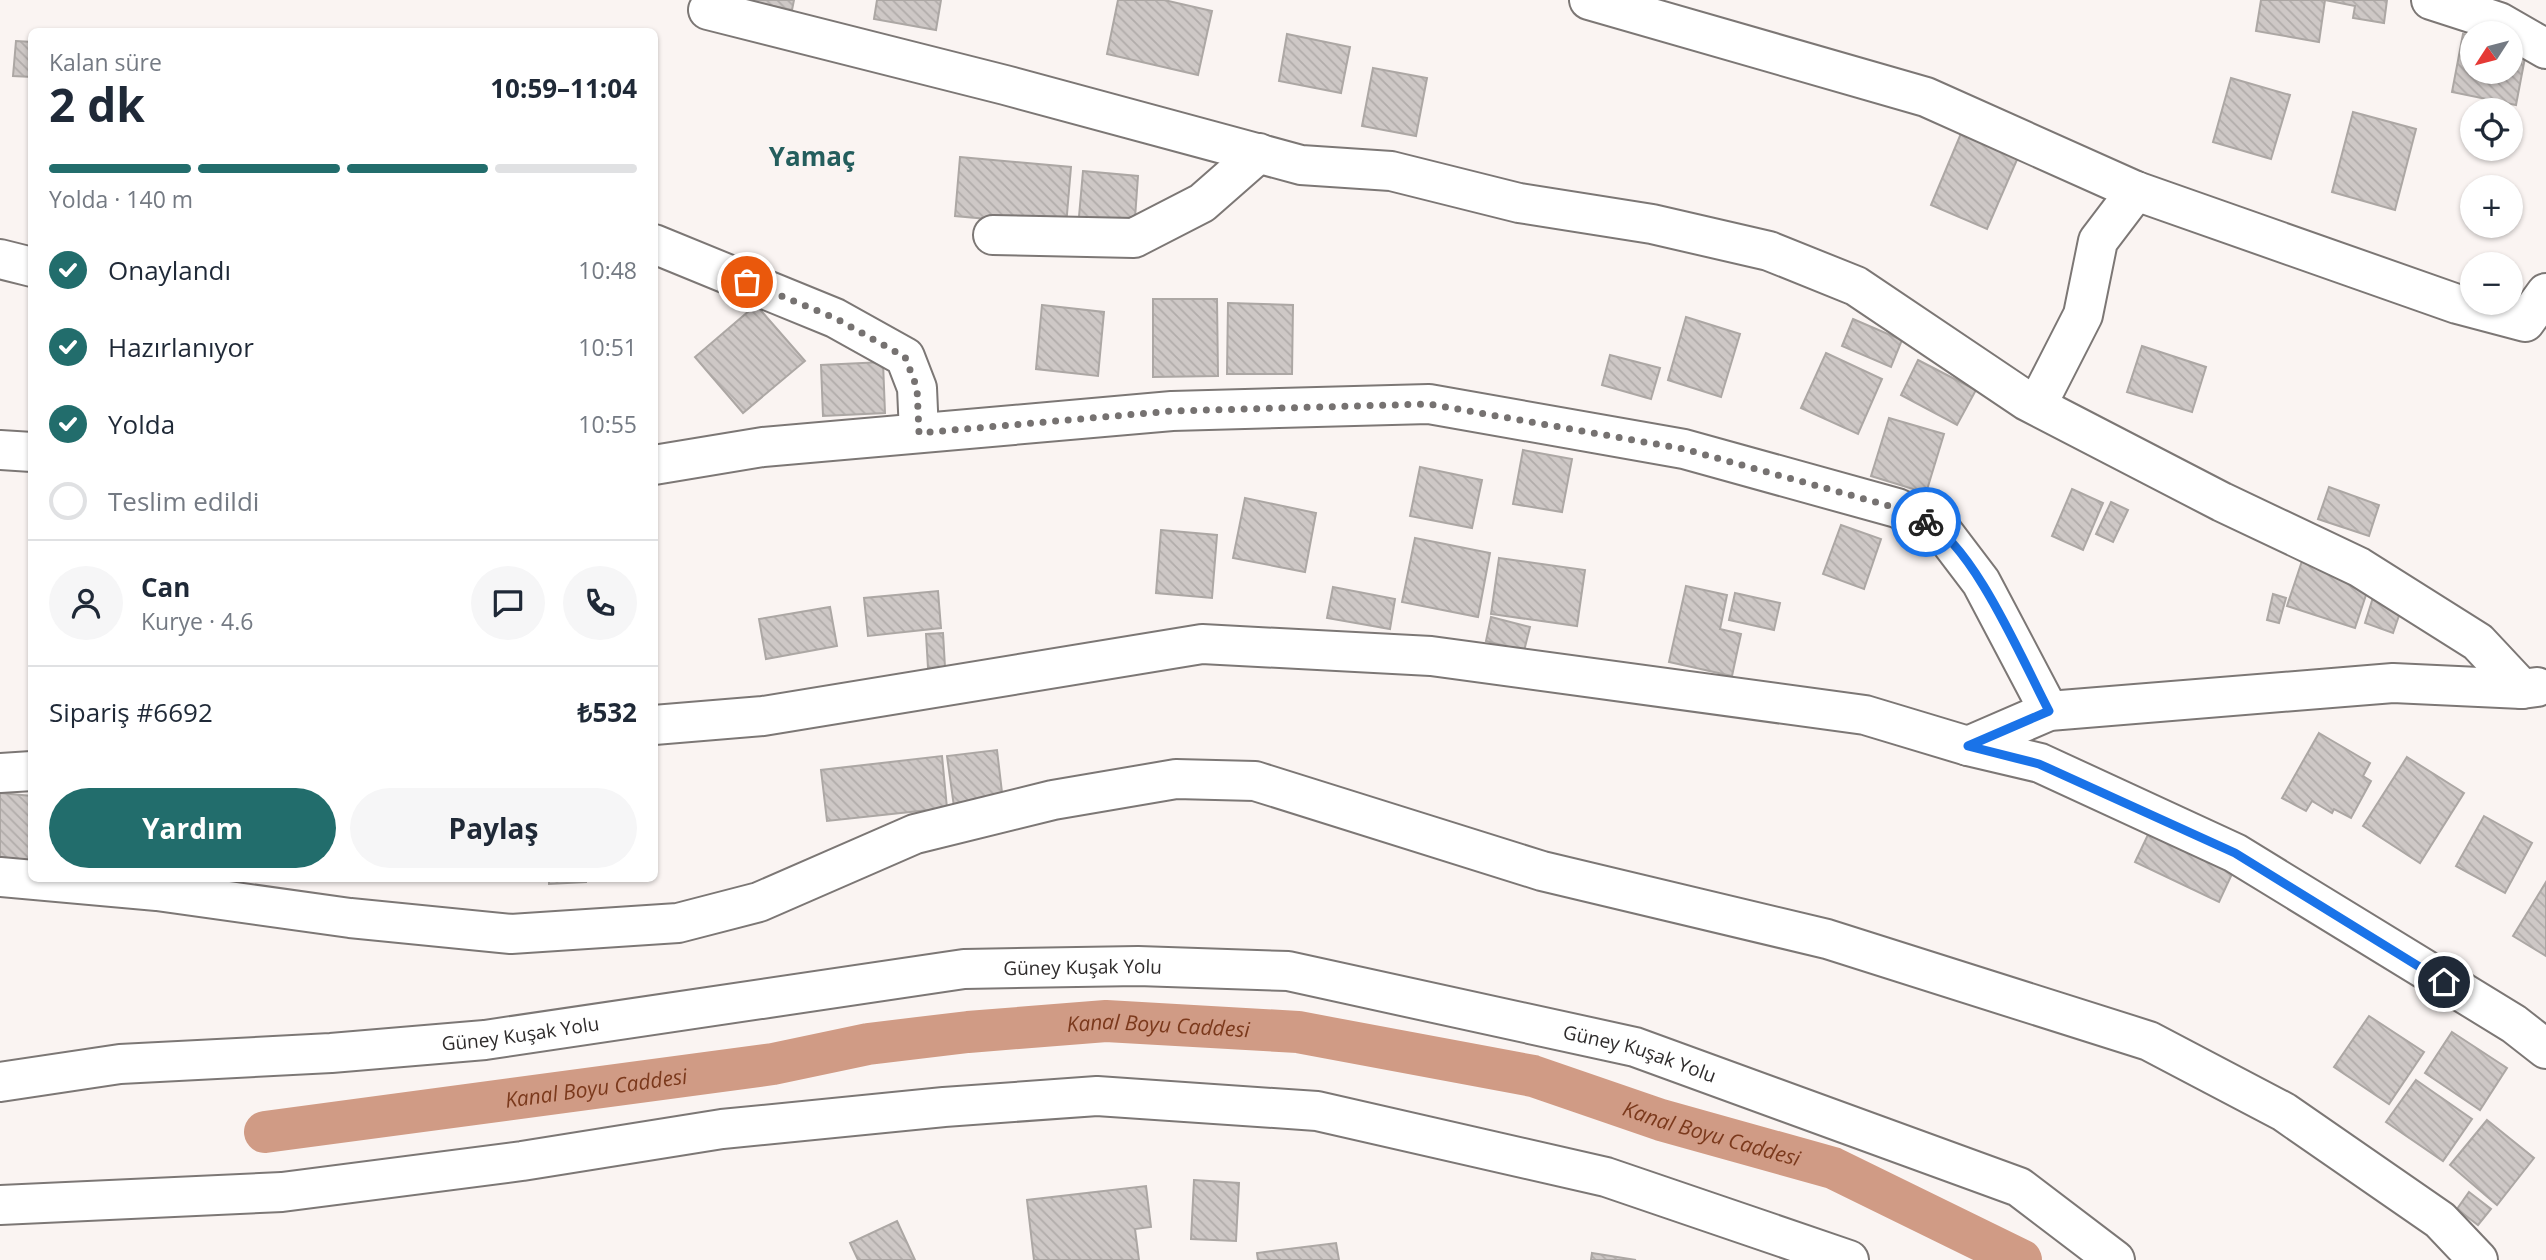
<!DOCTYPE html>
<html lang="tr">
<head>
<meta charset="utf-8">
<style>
	:root { --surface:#fff; --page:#f6f6f7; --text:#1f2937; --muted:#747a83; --line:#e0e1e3; --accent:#226d6c }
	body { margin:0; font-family:"Open Sans",sans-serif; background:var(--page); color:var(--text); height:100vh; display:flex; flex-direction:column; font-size:26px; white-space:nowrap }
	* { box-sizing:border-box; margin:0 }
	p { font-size:23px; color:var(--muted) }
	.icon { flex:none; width:38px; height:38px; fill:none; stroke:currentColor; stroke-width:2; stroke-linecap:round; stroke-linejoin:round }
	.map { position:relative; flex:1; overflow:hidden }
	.sheet { position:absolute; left:28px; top:28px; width:630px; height:854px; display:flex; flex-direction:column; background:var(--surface); border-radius:10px; box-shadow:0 2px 5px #0004 }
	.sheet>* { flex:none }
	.needle { width:46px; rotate:234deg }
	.controls { position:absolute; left:2460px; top:21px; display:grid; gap:14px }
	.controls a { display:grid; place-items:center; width:63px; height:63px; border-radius:50%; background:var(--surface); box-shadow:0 2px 5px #0004; font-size:35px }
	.pin { position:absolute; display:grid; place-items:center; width:60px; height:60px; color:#fff; margin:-30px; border:4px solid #fff; border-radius:50%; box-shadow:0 2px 7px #0007 }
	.courier { position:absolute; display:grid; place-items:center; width:70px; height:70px; margin:-35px; border:5px solid #1a73e8; border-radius:50%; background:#fff; color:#222; box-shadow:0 2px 9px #0007 }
	.head em { font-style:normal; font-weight:700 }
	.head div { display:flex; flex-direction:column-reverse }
	.head { display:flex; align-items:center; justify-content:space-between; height:119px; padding:0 21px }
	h1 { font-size:46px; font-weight:700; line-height:52px }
	.bar { display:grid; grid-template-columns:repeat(4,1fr); gap:10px 7px; align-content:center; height:84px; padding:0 21px }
	.bar i { height:9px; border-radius:5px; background:var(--line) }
	.bar .selected { background:var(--accent) }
	.bar p { grid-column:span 4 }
	.line { display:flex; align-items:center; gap:18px; padding:0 21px; border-top:2px solid var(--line) }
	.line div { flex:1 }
	.round { display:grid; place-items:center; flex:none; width:74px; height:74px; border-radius:37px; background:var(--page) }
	ol { padding:0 21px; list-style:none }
	li { display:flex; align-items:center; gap:21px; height:77px }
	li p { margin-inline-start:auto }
	li .icon { padding:7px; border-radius:50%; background:var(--accent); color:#fff; stroke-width:4 }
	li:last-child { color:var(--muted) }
	li i { width:38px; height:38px; border:4px solid var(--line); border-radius:50% }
	.primary-button { display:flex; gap:14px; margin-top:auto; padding:14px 21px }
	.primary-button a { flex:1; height:80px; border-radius:42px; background:var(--accent); color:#fff; font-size:28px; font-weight:700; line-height:80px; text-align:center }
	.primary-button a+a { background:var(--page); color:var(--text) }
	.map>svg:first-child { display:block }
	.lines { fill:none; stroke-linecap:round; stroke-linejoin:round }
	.canal { stroke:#d09b85; stroke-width:42 }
	.building { fill:url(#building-back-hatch); stroke:#aca7a4; stroke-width:2 }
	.minor-casing { stroke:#7c7775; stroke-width:42 }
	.secondary-casing { stroke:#7c7775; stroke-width:42 }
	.minor { stroke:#fff; stroke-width:38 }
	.secondary { stroke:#fff; stroke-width:38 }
	.done { stroke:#767271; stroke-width:7; stroke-dasharray:0 12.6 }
	.route { stroke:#1a73e8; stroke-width:9 }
	.labels { text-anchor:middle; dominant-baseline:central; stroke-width:5; stroke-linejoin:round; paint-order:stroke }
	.street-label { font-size:19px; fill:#2f2c2c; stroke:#faf4f2 }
	.water-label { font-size:21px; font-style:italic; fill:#7b391c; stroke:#faf4f2 }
	.district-label { font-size:26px; font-weight:bold; fill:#245e5d; stroke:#faf4f2 }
</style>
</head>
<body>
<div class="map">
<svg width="2546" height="1260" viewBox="0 0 2546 1260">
	<defs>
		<pattern id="building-back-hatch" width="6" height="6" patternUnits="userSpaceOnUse" patternTransform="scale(1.75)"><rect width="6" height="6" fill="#cec8c6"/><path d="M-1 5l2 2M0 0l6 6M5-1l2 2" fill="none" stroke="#b1acaa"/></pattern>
	</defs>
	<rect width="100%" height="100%" fill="#faf4f2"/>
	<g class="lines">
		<path class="canal" id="s1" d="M265 1132 773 1064 868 1044 968 1032 1106 1021 1298 1032 1533 1076 1661 1120 1833 1168 2021 1260"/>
	</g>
	<g class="building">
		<path d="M746 0H794L792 10Z"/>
		<path d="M877 0H941L936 30 874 19Z"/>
		<path d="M1118 0H1164L1212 11 1198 75 1107 54Z"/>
		<path d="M2261 0H2387L2384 23 2353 18 2355 6 2325 0 2319 42 2256 31Z"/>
		<path d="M1287 34 1350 47 1341 93 1279 81Z"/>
		<path d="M2463 34 2473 36V72H2511V44L2527 47 2516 105 2452 92Z"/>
		<path d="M16 41 32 42V77L13 76Z"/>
		<path d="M1373 68 1427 78 1416 136 1362 126Z"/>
		<path d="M2231 78 2290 95 2271 159 2213 142Z"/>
		<path d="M2353 112 2416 129 2395 210 2332 192Z"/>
		<path d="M1962 131 2019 155 1987 229 1931 205Z"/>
		<path d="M960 157 1071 167 1066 226 955 216Z"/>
		<path d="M1083 171 1138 176 1134 232 1078 228Z"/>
		<path d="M1153 299H1217L1218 376 1153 377Z"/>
		<path d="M1228 303 1293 305 1292 374H1227Z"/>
		<path d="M756 305 805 361 743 413 695 357Z"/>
		<path d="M1042 305 1104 312 1098 376 1036 369Z"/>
		<path d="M1686 317 1740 334 1721 397 1668 380Z"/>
		<path d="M1853 319 1902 340 1891 367 1842 346Z"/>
		<path d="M2142 346 2206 367 2192 412 2127 392Z"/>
		<path d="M1826 353 1882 379 1858 434 1801 408Z"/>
		<path d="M1610 355 1660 368 1651 399 1602 385Z"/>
		<path d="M1918 360 1976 390 1957 425 1901 395Z"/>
		<path d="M883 362 885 413 823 416 821 365Z"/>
		<path d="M1889 418 1944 434 1926 493 1871 476Z"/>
		<path d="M1523 450 1572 459 1562 512 1513 504Z"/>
		<path d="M1420 467 1482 480 1472 528 1410 516Z"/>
		<path d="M2329 487 2379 505 2369 536 2318 519Z"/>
		<path d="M2072 489 2103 503 2083 550 2052 536Z"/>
		<path d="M1245 498 1316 513 1305 572 1233 558Z"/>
		<path d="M2111 502 2128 510 2113 542 2096 534Z"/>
		<path d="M1841 525 1881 539 1864 589 1823 574Z"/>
		<path d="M1161 530 1217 535 1212 598 1156 593Z"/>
		<path d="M1415 538 1490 553 1478 617 1402 602Z"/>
		<path d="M1499 558 1585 570 1577 626 1491 614Z"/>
		<path d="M2302 561 2370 583 2355 628 2287 606Z"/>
		<path d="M1686 586 1727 595 1720 629 1741 634 1732 676 1669 662Z"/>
		<path d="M1333 587 1395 599 1390 629 1327 618Z"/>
		<path d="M2376 588 2405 598 2393 633 2365 623Z"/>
		<path d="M938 591 941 628 868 636 864 598Z"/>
		<path d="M1735 593 1780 603 1774 630 1729 620Z"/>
		<path d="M2273 594 2286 598 2279 623 2267 620Z"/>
		<path d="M830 607 837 646 766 659 759 619Z"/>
		<path d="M1491 617 1530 627 1524 651 1486 641Z"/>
		<path d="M943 633 945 667 928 668 926 634Z"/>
		<path d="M2319 733 2370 763 2363 776 2371 781 2351 818 2334 809 2332 813 2312 801 2306 811 2282 798Z"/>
		<path d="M997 750 1003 801 954 807 947 756Z"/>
		<path d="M942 756 947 808 827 821 821 770Z"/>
		<path d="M2407 757 2464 793 2420 863 2363 826Z"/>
		<path d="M0 793 32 796 31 863 0 860Z"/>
		<path d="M2484 816 2532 843 2505 893 2456 866Z"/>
		<path d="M2154 822 2238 861 2219 902 2135 862Z"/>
		<path d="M549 878H586V882L549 884Z"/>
		<path d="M2546 882V956L2513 936Z"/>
		<path d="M2369 1016 2424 1052 2389 1104 2334 1067Z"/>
		<path d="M2452 1032 2507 1068 2480 1110 2425 1073Z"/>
		<path d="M2416 1080 2472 1119 2443 1161 2386 1122Z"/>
		<path d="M2487 1120 2534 1158 2497 1205 2450 1165Z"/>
		<path d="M1194 1180 1239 1183 1236 1241 1191 1239Z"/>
		<path d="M1146 1186 1151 1227 1135 1229 1139 1260H1034L1027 1200Z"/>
		<path d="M2469 1192 2491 1209 2478 1225 2457 1209Z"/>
		<path d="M897 1221 915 1260H858L850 1243Z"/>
		<path d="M1336 1243 1339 1260H1258L1257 1253Z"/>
		<path d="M1592 1253 1636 1260H1591Z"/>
	</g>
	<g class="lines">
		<defs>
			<g id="minor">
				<path d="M1589 0 1926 97 2136 191 2457 304 2525 322 2546 293"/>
				<path d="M2431 0 2499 22 2546 49"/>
				<path d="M708 10 1005 85 1301 165 1391 171 1519 203 1652 224 1769 251 1856 286 2027 401 2222 502 2359 567 2478 642 2522 689"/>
				<path d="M993 235 1134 238 1202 203 1259 153"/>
				<path d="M654 244 835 318 905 357 917 388 919 433"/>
				<path d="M0 259 32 267"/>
				<path d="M2037 405 2083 315 2098 241 2136 191"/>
				<path d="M0 450 32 452"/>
				<path d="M654 465 763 447 1172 411 1429 404 1684 449 1897 508 1940 528 1981 582 2049 711"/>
				<path d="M654 725 763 716 1202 644 1431 656 1865 715 1968 746 2040 763 2235 853 2514 1024 2546 1049"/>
				<path d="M1968 746 2049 711 2393 683 2522 689 2537 687"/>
				<path d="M0 773 32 771"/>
				<path d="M0 877 157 891 350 918 511 934 678 923 759 902 915 834 1053 800 1176 779 1255 781 1542 871 1827 939 2149 1041 2284 1112 2440 1220 2478 1260"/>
			</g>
			<g id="secondary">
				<path id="s2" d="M0 1082 120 1064 331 1053 485 1040 964 969 1138 966 1288 971 1635 1047 2019 1187 2115 1260"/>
				<path d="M0 1205 282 1192 522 1161 722 1129 944 1107 1097 1096 1317 1111 1606 1177 1849 1260"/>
			</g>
		</defs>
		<use href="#minor" class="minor-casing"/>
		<use href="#secondary" class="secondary-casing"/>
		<use href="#minor" class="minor"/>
		<use href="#secondary" class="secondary"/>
	</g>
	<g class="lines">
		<path class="done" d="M747 282 835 318 905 357 917 388 919 433 1172 411 1429 404 1684 449 1897 508 1926 522"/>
		<path class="route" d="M1926 522C1973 543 2024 664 2049 711L1968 746 2039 764 2235 853 2444 982"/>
	</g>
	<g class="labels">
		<g class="street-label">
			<text stroke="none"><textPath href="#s2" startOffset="1090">Güney Kuşak Yolu</textPath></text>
			<text stroke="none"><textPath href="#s2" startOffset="523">Güney Kuşak Yolu</textPath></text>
			<text stroke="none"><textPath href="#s2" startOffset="1657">Güney Kuşak Yolu</textPath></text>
		</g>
		<g class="water-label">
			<text stroke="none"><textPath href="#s1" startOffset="901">Kanal Boyu Caddesi</textPath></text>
			<text stroke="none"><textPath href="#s1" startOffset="334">Kanal Boyu Caddesi</textPath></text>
			<text stroke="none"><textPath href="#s1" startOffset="1468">Kanal Boyu Caddesi</textPath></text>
		</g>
		<g class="district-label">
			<text x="812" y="156">Yamaç</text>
		</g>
	</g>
</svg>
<div class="controls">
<a><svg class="needle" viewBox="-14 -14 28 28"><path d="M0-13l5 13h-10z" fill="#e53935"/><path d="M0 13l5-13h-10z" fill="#747a83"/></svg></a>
<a><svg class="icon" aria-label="locate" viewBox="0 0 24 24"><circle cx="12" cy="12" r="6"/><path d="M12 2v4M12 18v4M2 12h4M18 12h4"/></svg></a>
<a>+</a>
<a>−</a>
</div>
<div class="pin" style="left:747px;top:282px;background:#ea580c"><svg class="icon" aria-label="bag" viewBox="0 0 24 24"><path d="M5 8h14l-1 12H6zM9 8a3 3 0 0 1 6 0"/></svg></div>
<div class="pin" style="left:2444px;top:982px;background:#1f2937"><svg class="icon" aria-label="home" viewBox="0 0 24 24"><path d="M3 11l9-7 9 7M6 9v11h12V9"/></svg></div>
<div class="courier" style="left:1926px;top:522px"><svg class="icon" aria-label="bike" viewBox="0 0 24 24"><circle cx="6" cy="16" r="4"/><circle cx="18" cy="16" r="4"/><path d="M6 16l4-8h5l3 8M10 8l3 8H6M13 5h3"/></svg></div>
<section class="sheet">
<div class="head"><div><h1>2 dk</h1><p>Kalan süre</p></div><em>10:59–11:04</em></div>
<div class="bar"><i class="selected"></i><i class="selected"></i><i class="selected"></i><i></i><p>Yolda · 140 m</p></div>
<ol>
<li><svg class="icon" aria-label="check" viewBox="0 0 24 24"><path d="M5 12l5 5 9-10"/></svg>Onaylandı<p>10:48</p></li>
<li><svg class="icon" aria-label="check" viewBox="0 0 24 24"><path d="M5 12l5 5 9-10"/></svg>Hazırlanıyor<p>10:51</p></li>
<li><svg class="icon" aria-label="check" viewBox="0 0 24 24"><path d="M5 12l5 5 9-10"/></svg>Yolda<p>10:55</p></li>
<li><i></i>Teslim edildi</li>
</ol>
<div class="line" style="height:126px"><a class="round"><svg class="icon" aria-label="person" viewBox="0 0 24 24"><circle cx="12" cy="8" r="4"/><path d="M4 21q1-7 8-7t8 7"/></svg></a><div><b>Can</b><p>Kurye · 4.6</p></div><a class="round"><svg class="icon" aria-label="chat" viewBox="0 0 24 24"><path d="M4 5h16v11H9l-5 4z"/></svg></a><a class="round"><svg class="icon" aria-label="phone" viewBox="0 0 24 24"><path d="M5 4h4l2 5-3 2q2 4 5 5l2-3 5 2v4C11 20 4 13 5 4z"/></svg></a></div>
<div class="line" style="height:91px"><div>Sipariş #6692</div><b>₺532</b></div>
<div class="primary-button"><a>Yardım</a><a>Paylaş</a></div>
</section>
</div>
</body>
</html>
